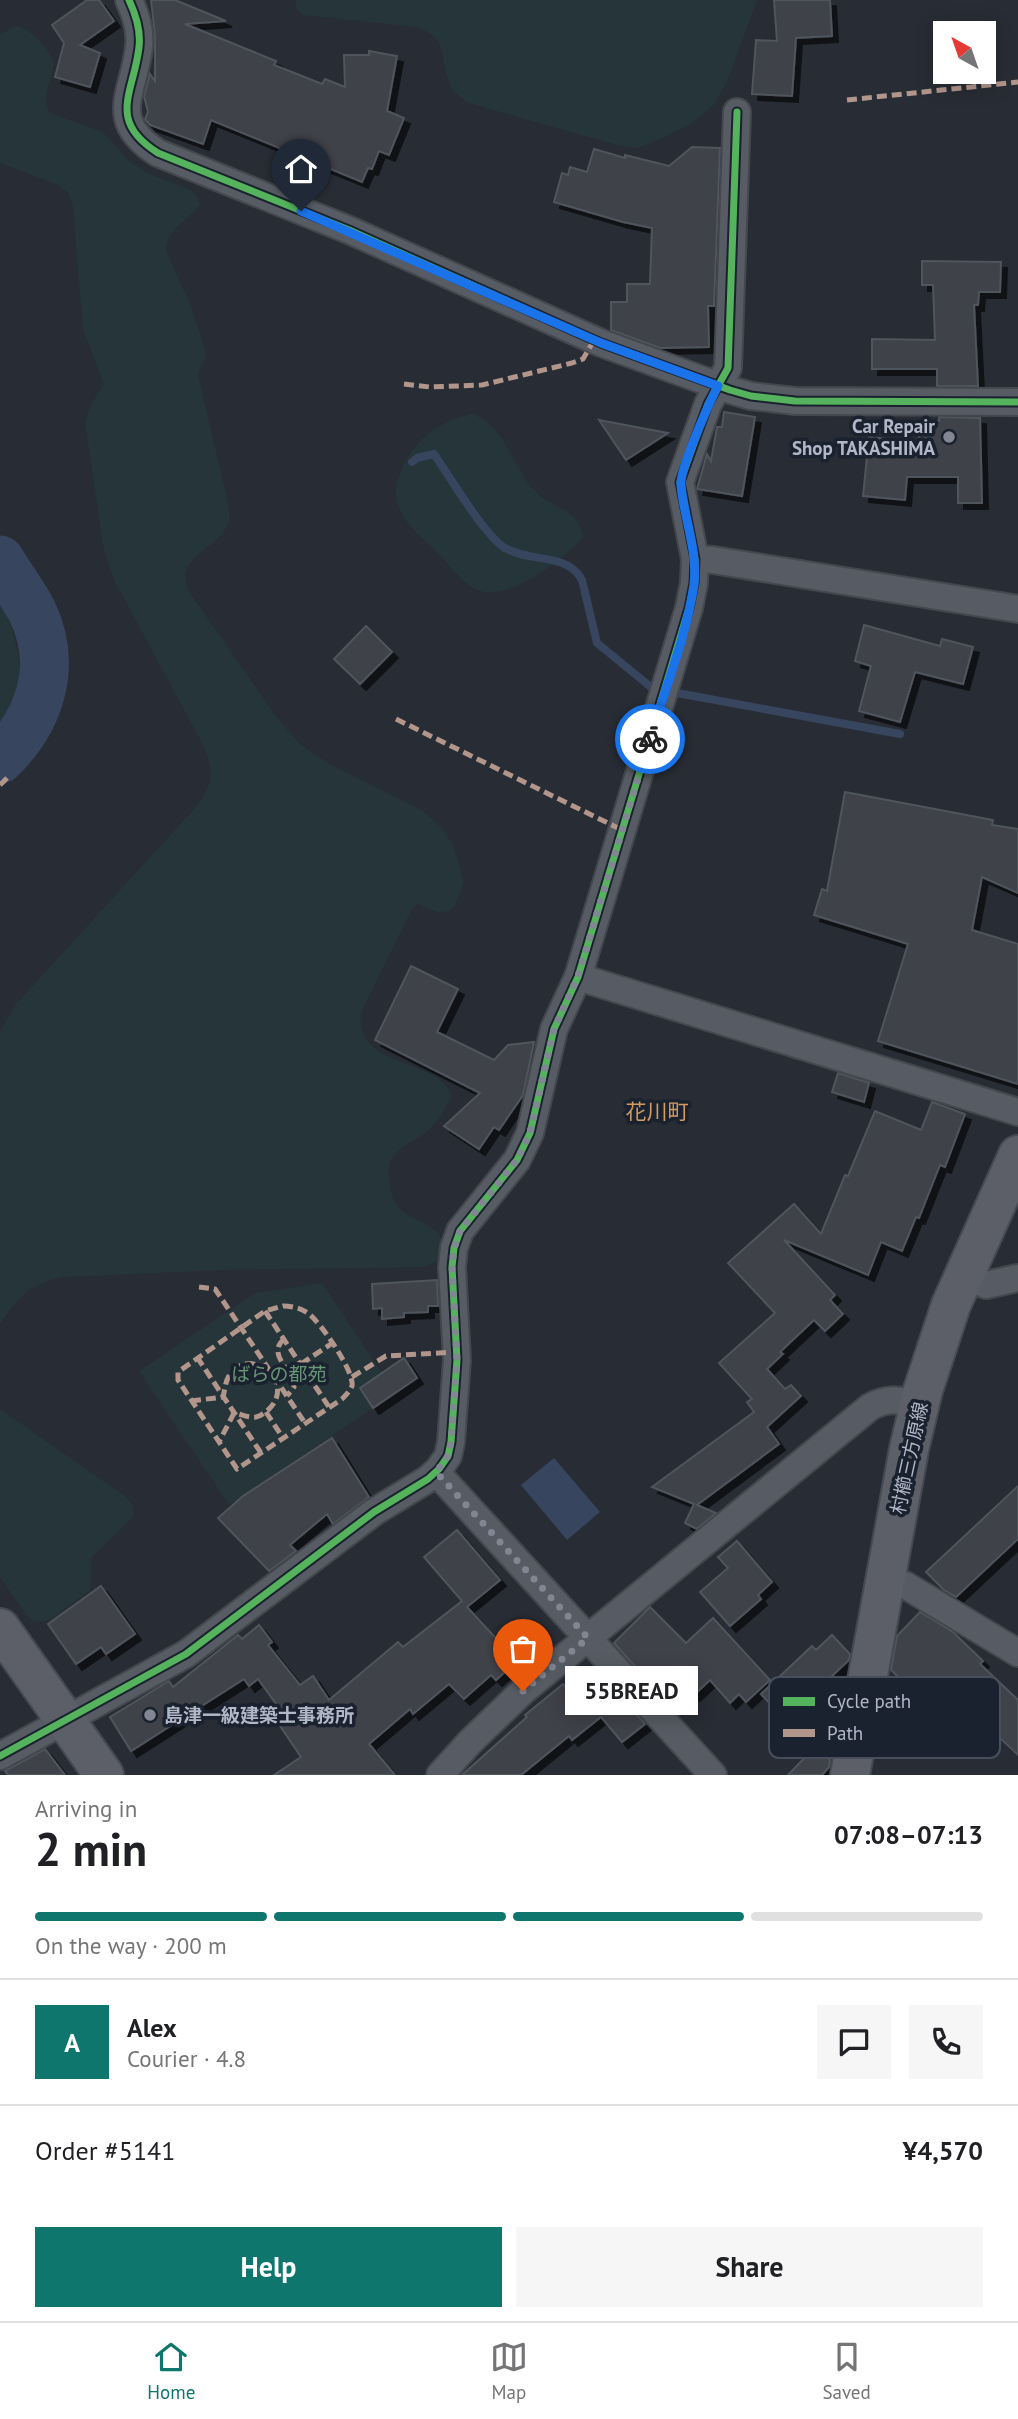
<!DOCTYPE html>
<meta charset="utf-8">
<style>
:root{--surface:#fff;--page:#f6f6f6;--text:#202124;--muted:#757577;--line:#e0e0e0;--accent:#0f766e}
body{margin:0;font-family:"PT Sans","Noto Sans JP",sans-serif;background:var(--page);color:var(--text);height:100vh;display:flex;flex-direction:column;font-size:26px;white-space:nowrap}
*{box-sizing:border-box;margin:0}
p{font-size:23px;color:var(--muted)}
.icon{flex:none;width:38px;height:38px;fill:none;stroke:currentColor;stroke-width:2;stroke-linecap:round;stroke-linejoin:round}
.map{position:relative;height:1775px;overflow:hidden}
.details{display:flex;flex-direction:column;background:var(--surface);flex:1}
.details>*{flex:none}
.needle{width:46px;rotate:320deg}
.tools{position:absolute;left:933px;top:21px;display:grid;gap:14px}
.tools a{display:grid;place-items:center;width:63px;height:63px;border-radius:0px;background:var(--surface);box-shadow:0 4px 18px #0003;font-size:35px}
.pin{position:absolute;display:grid;place-items:center;width:60px;height:60px;color:#fff;margin:-72px -30px;border-radius:50% 50% 50% 0;rotate:-45deg;box-shadow:0 0 7px #0007}
.pin .icon{rotate:45deg}
.courier{position:absolute;display:grid;place-items:center;width:70px;height:70px;margin:-35px;border:5px solid #1a73e8;border-radius:50%;background:#fff;color:#222;box-shadow:0 2px 9px #0007}
.bubble{position:absolute;height:49px;border-radius:0px;background:var(--surface);box-shadow:0 4px 18px #0003;font-size:23px;font-weight:800;line-height:49px;text-align:center}
.head em{font-style:normal;font-weight:800}
.head div{display:flex;flex-direction:column-reverse}
.head{display:flex;align-items:center;justify-content:space-between;height:119px;padding:0 35px}
h1{font-size:46px;font-weight:800;line-height:52px}
.bar{display:grid;grid-template-columns:repeat(4,1fr);gap:10px 7px;align-content:center;height:84px;padding:0 35px}
.bar i{height:9px;border-radius:5px;background:var(--line)}
.bar .on{background:var(--accent)}
.bar p{grid-column:span 4}
.line{display:flex;align-items:center;gap:18px;padding:0 35px;border-top:2px solid var(--line)}
.line div{flex:1}
.round{display:grid;place-items:center;flex:none;width:74px;height:74px;border-radius:0px;background:var(--page)}
.action{display:flex;gap:14px;margin-top:auto;padding:14px 35px}
.action a{flex:1;height:80px;border-radius:0px;background:var(--accent);color:#fff;font-size:28px;font-weight:800;line-height:80px;text-align:center}
.action a+a{background:var(--page);color:var(--text)}
.tabs{display:flex;justify-content:space-around;align-items:center;height:98px;border-top:2px solid var(--line);background:var(--surface);font-size:19px;color:var(--muted)}
.tabs a{display:grid;justify-items:center;gap:4px}
.tabs .on{color:var(--accent)}
.map>svg:first-child{display:block}
.green{fill:#25353a}
.water{fill:#37455f}
.lines{fill:none;stroke-linecap:round;stroke-linejoin:round}
.stream{stroke:#37455f;stroke-width:8}
.river{stroke:#37455f;stroke-width:49}
.building{fill:#3f424a;stroke:#50545c;stroke-width:2;filter:url(#shadow)}
.street-casing{stroke:#44474d;stroke-width:30}
.secondary-casing{stroke:#454951;stroke-width:42}
.street{stroke:#575b63;stroke-width:26}
.secondary{stroke:#5c5f68;stroke-width:38}
.quiet{stroke:#b2968c;stroke-width:5;stroke-dasharray:10 5;stroke-linecap:butt}
.cycleway-casing{stroke:#1b222f;stroke-width:11}
.cycleway{stroke:#56b35d;stroke-width:7}
.done{stroke:#818693;stroke-width:7;stroke-dasharray:0 12.6}
.route{stroke:#1a73e8;stroke-width:9}
.poi-dot{fill:#818693;stroke:#1b222f;stroke-width:2.5}
.labels{text-anchor:middle;stroke-width:7;stroke-linejoin:round;paint-order:stroke}
.poi-label{font-size:19px;font-weight:bold;fill:#b1b7c6;stroke:#1b222f;text-anchor:end}
.park-label{font-size:19px;fill:#689777;stroke:#1b222f}
.street-label{font-size:19px;fill:#b1b7c6;stroke:#1b222f}
.neighbourhood-label{font-size:21px;fill:#d19b61;stroke:#1b222f}
.key{fill:#1b222f;stroke:#484f5c;stroke-width:2}
.key-label{font-size:19px;fill:#b1b7c6}
</style>
<div class="map">
<svg width="1018" height="1775" viewBox="0 0 1018 1775">
<defs>
<filter id="shadow"><feDropShadow dx="6" dy="6" stdDeviation="0" flood-color="#0009"/></filter>
</defs>
<rect width="100%" height="100%" fill="#282c34"/>
<g class="green">
<path d="M295 0H757L727 82 713 106 692 123 658 140 638 148 617 145 468 103C460 97 452 92 449 82 439 56 449 38 416 27L303 15 297 10Z"/>
<path d="M15 26C32 28 46 47 54 62 53 79 40 97 50 113L103 132 128 160 147 173 191 190 197 196 200 204C190 220 166 229 166 250L192 309 206 353C207 362 198 366 198 375L229 507C229 512 230 519 228 524 218 550 174 556 188 590L277 718 302 746 331 765 423 811 440 826 453 845 464 882 455 905 450 911 436 912 418 904 412 909 361 1013C355 1070 438 1057 452 1095 446 1108 438 1122 427 1131 416 1141 395 1148 390 1162 387 1171 390 1186 392 1195 398 1227 459 1218 438 1261L424 1267 224 1270 64 1277C30 1283 19 1296 0 1324V1031L16 1004 195 808C213 783 215 774 203 745L114 580 104 551 85 423 90 406 104 384 83 330 73 207 69 194 58 185 0 163V35Z"/>
<path d="M472 414C504 424 512 465 533 489 551 509 580 509 583 537 566 559 512 597 484 592 466 588 452 569 440 555 425 540 402 523 397 502 394 491 397 480 401 471 412 440 441 420 472 414Z"/>
<path d="M0 595C16 637 34 683 0 723Z"/>
<polygon points="322,1283 395,1393 229,1505 139,1371 255,1293"/>
<polygon points="0,1409 126,1497 133,1506 133,1517 92,1557 90,1590 52,1618 43,1622 33,1621 26,1614 0,1578"/>
</g>
<polygon class="water" points="554,1458 600,1512 567,1540 521,1485"/>
<g class="lines">
<g class="stream">
<path d="M412 462 417 458 434 454C450 477 484 535 505 548 530 563 567 552 582 580L597 643 652 688"/>
<polyline points="677,693 900,734"/>
</g>
<path class="river" d="M0 560C10 577 23 594 32 611 58 665 41 719 0 759"/>
</g>
<g class="building">
<polygon points="87,0 99,0 114,21 80,45 100,53 90,87 55,77 64,43 52,25"/>
<polygon points="151,0 175,0 226,21 185,24 276,61 274,65 322,84 325,79 345,87 344,55 369,55 369,51 397,56 387,111 404,118 389,155 379,151 372,169 368,168 362,182 211,120 203,144 150,125 145,119 148,112 144,96 150,74 155,81 155,35"/>
<polygon points="774,0 830,0 832,36 796,38 792,96 752,94 756,40 777,41"/>
<polygon points="692,147 720,148 714,306 708,306 709,347 660,348 611,330 611,302 627,302 627,284 650,284 652,228 623,222 554,202 562,173 568,175 570,167 587,172 594,149 625,158 625,155 669,166"/>
<polygon points="922,261 1001,262 1000,292 979,292 978,305 974,305 978,386 937,386 937,369 872,369 872,339 935,340 933,285 922,285"/>
<polygon points="724,412 755,417 742,496 697,489 707,454 711,461 717,427 722,427"/>
<polygon points="939,417 980,418 982,503 958,503 958,477 907,477 905,500 863,496 869,437 919,442 919,421 939,421"/>
<polygon points="599,420 668,433 626,460"/>
<polygon points="864,625 940,646 942,639 973,647 963,684 915,672 900,722 859,711 871,666 855,661"/>
<polygon points="366,626 392,652 360,684 334,659"/>
<polygon points="845,792 993,820 992,825 1018,829 1018,893 982,877 972,930 1018,944 1018,1084 878,1041 908,944 814,915 822,889 827,891"/>
<polygon points="411,966 458,989 437,1032 494,1060 508,1045 534,1042 523,1095 499,1130 494,1127 479,1149 444,1126 480,1093 375,1040"/>
<polygon points="838,1073 869,1083 864,1102 832,1092"/>
<polygon points="932,1102 965,1114 945,1167 940,1165 919,1218 916,1217 902,1251 881,1242 868,1275 784,1240 835,1295 830,1300 843,1314 825,1331 814,1320 780,1352 783,1354 767,1369 785,1389 791,1385 801,1396 767,1427 779,1444 697,1505 716,1513 697,1529 685,1523 694,1504 652,1487 754,1412 747,1402 752,1399 719,1363 775,1313 728,1263 794,1204 821,1234 845,1175 848,1176 875,1111 921,1130"/>
<polygon points="437,1280 438,1306 428,1306 428,1312 404,1313 404,1317 382,1319 382,1308 373,1309 372,1284"/>
<polygon points="404,1358 417,1378 373,1408 360,1388"/>
<polygon points="332,1438 369,1497 333,1524 327,1514 290,1545 296,1551 269,1571 218,1518 243,1496"/>
<polygon points="1018,1486 1018,1539 956,1597 944,1590 926,1572"/>
<polygon points="457,1530 500,1580 467,1607 517,1661 496,1680 491,1675 464,1699 449,1684 413,1714 410,1709 369,1744 395,1775 274,1775 301,1757 276,1720 284,1715 258,1679 249,1686 244,1679 131,1751 110,1717 169,1681 173,1687 238,1635 242,1639 259,1625 272,1642 268,1645 300,1685 313,1676 329,1700 398,1642 403,1647 462,1601 424,1557"/>
<polygon points="737,1541 772,1582 758,1595 761,1599 730,1626 700,1592 728,1568 718,1557"/>
<polygon points="101,1586 135,1634 106,1654 101,1647 76,1664 48,1624"/>
<polygon points="650,1607 686,1643 713,1618 770,1680 746,1702 739,1694 730,1703 710,1680 694,1695 686,1686 668,1703 614,1643"/>
<polygon points="920,1612 953,1632 983,1661 980,1664 1018,1700 1018,1755 952,1693 923,1724 901,1703 913,1691 891,1670 897,1636"/>
<polygon points="832,1635 850,1654 849,1660 801,1705 811,1715 795,1730 761,1694 812,1646 816,1650"/>
<polygon points="599,1673 645,1724 622,1742 601,1717 572,1740 569,1736 521,1775 462,1775 527,1717 525,1715 563,1684 573,1695"/>
<polygon points="816,1746 830,1760 829,1767 822,1775 788,1775"/>
<polygon points="45,1749 65,1775 8,1775 5,1771"/>
</g>
<g class="lines">
<defs>
<g id="street">
<path d="M129 0C136 15 141 31 139 47 134 93 106 120 158 153L349 230 601 343 730 390 751 396 795 401 1018 402"/>
<polyline points="695,559 713,560 1018,609"/>
<polyline points="578,977 1018,1112"/>
<polyline points="964,1275 986,1285 1018,1278"/>
<polyline points="436,1472 713,1775"/>
<polyline points="885,1581 905,1585 1018,1653"/>
<polyline points="0,1756 186,1654 374,1512 428,1479 439,1469 448,1456 451,1442 457,1360 452,1267 454,1248 460,1231 517,1160 530,1133 554,1029 578,977 689,608 694,583 695,559 680,482 708,404 728,368 737,112"/>
<path d="M440 1775 470 1742 523 1691 870 1407C888 1397 900 1400 919 1404"/>
</g>
<g id="secondary">
<polyline points="0,1628 104,1775"/>
<polyline points="850,1775 909,1449 923,1390 951,1305 1018,1155"/>
</g>
</defs>
<use href="#street" class="street-casing"/>
<use href="#secondary" class="secondary-casing"/>
<use href="#street" class="street"/>
<use href="#secondary" class="secondary"/>
<g class="quiet">
<polyline points="847,100 1018,82"/>
<polyline points="404,384 430,387 482,385 572,363 583,359 594,340"/>
<polyline points="396,719 622,830"/>
<polyline points="0,785 8,777"/>
<polyline points="199,1287 215,1289 305,1423"/>
<path d="M283 1306C292 1306 301 1308 309 1314 320 1322 355 1372 352 1386 350 1391 346 1395 342 1399L237 1469 178 1380V1372L265 1311Z"/>
<polyline points="265,1311 329,1407"/>
<path d="M284 1339C266 1355 293 1369 294 1387L287 1396"/>
<polyline points="197,1357 261,1453"/>
<polyline points="301,1364 331,1344"/>
<polyline points="352,1377 386,1356 456,1352"/>
<path d="M191 1401 223 1397C225 1390 225 1382 229 1376 248 1344 296 1381 270 1408 266 1412 261 1416 256 1417 248 1418 241 1414 234 1413L219 1442"/>
<polyline points="266,1412 283,1438"/>
</g>
<defs>
<g id="cycleway">
<path d="M129 0C136 15 141 31 139 47 134 93 106 120 158 153L349 230 601 343 730 390 751 396 795 401 1018 402"/>
<polyline points="0,1756 186,1654 374,1512 428,1479 439,1469 448,1456 451,1442 457,1360 452,1267 454,1248 460,1231 517,1160 530,1133 554,1029 578,977 689,608 694,583 695,559 680,482 708,404 728,368 737,112"/>
</g>
</defs>
<use href="#cycleway" class="cycleway-casing"/>
<use href="#cycleway" class="cycleway"/>
</g>
<g class="lines">
<polyline class="done" points="523,1691 588,1638 436,1472 448,1456 451,1442 457,1360 452,1267 454,1248 460,1231 517,1160 530,1133 554,1029 578,976 650,739"/>
<path class="route" d="M301 211 601 343 718 386C710 401 679 471 681 485 684 519 698 550 694 585 686 637 665 689 650 739"/>
</g>
<g class="poi-dot">
<circle cx="949" cy="437" r="7"/>
<circle cx="150" cy="1715" r="7"/>
</g>
<g class="labels">
<g class="poi-label">
<text x="935" y="433">Car Repair<tspan x="935" dy="22">Shop TAKASHIMA</tspan></text>
<text x="164" y="1722" text-anchor="start">島津一級建築士事務所</text>
</g>
<g class="park-label">
<text x="279" y="1381">ばらの都苑</text>
</g>
<g class="street-label">
<text transform="translate(909 1458) rotate(-78)" y="7">村櫛三方原線</text>
</g>
<g class="neighbourhood-label">
<text x="657" y="1119">花川町</text>
</g>
</g>
<rect x="769" y="1677" width="231" height="81" rx="10" class="key"/>
<rect x="783" y="1697" width="32" height="9" fill="#56b35d"/>
<rect x="783" y="1729" width="32" height="8" fill="#b2968c"/>
<g class="key-label">
<text x="827" y="1708">Cycle path</text>
<text x="827" y="1740">Path</text>
</g>
</svg>
<div class="tools">
<a><svg class="needle" viewBox="-14 -14 28 28"><path d="M0-13l5 13h-10z" fill="#e53935"/><path d="M0 13l5-13h-10z" fill="#757577"/></svg></a>
</div>
<div class="pin" style="left:523px;top:1691px;background:#ea580c"><svg class="icon" aria-label="bag" viewBox="0 0 24 24"><path d="M5 8h14l-1 12H6zM9 8a3 3 0 0 1 6 0"/></svg></div>
<div class="pin" style="left:301px;top:211px;background:#1f2937"><svg class="icon" aria-label="home" viewBox="0 0 24 24"><path d="M3 11l9-7 9 7M6 9v11h12V9"/></svg></div>
<div class="courier" style="left:650px;top:739px"><svg class="icon" aria-label="bike" viewBox="0 0 24 24"><circle cx="6" cy="16" r="4"/><circle cx="18" cy="16" r="4"/><path d="M6 16l4-8h5l3 8M10 8l3 8H6M13 5h3"/></svg></div>
<div class="bubble" style="left:565px;top:1666px;width:133px">55BREAD</div>
</div>
<section class="details">
<div class="head"><div><h1>2 min</h1><p>Arriving in</p></div><em>07:08–07:13</em></div>
<div class="bar"><i class="on"></i><i class="on"></i><i class="on"></i><i></i><p>On the way · 200 m</p></div>
<div class="line" style="height:126px"><b class="round" style="background:var(--accent);color:#fff">A</b><div><b>Alex</b><p>Courier · 4.8</p></div><a class="round"><svg class="icon" aria-label="chat" viewBox="0 0 24 24"><path d="M4 5h16v11H9l-5 4z"/></svg></a><a class="round"><svg class="icon" aria-label="phone" viewBox="0 0 24 24"><path d="M5 4h4l2 5-3 2q2 4 5 5l2-3 5 2v4C11 20 4 13 5 4z"/></svg></a></div>
<div class="line" style="height:91px"><div>Order #5141</div><b>¥4,570</b></div>
<div class="action"><a>Help</a><a>Share</a></div>
</section>
<nav class="tabs">
<a class="on"><svg class="icon" aria-label="home" viewBox="0 0 24 24"><path d="M3 11l9-7 9 7M6 9v11h12V9"/></svg>Home</a>
<a><svg class="icon" aria-label="map" viewBox="0 0 24 24"><path d="M3 6l6-2 6 2 6-2v14l-6 2-6-2-6 2zM9 4v14M15 6v14"/></svg>Map</a>
<a><svg class="icon" aria-label="saved" viewBox="0 0 24 24"><path d="M7 4h10v16l-5-4-5 4z"/></svg>Saved</a>
</nav>
